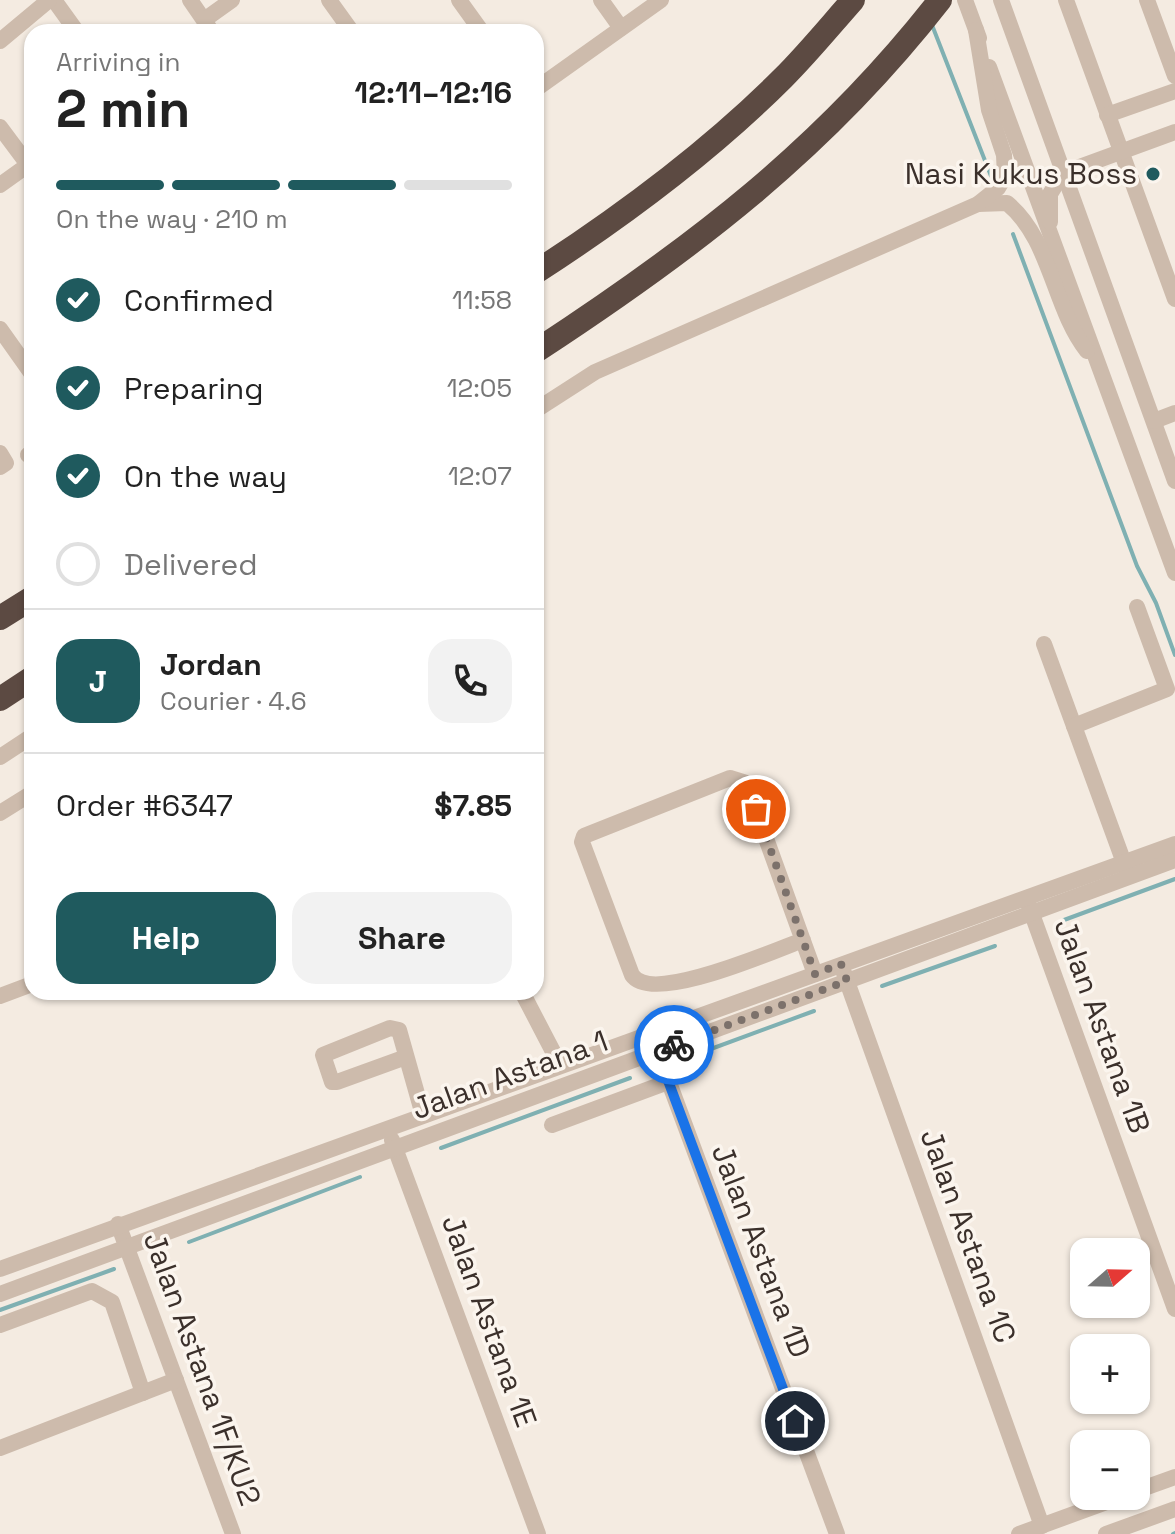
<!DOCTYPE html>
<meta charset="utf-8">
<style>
:root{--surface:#fff;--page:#f2f2f2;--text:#222;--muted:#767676;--line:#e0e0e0;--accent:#1f5a5e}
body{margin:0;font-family:"Space Grotesk",sans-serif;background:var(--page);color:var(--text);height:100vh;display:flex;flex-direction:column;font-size:30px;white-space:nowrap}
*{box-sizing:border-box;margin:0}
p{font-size:26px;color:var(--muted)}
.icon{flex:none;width:44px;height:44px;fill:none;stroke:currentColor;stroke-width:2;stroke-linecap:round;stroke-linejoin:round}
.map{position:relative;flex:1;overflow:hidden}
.side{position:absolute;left:24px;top:24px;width:520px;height:976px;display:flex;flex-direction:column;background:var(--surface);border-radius:24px;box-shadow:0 2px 6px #0004}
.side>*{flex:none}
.needle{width:52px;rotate:70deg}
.controls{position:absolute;left:1070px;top:1238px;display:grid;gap:16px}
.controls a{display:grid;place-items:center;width:80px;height:80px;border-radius:16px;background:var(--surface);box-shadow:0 2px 6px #0004;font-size:40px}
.pin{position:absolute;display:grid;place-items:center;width:68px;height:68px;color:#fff;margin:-34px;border:4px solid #fff;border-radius:50%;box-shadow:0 2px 8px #0007}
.courier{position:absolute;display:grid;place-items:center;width:80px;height:80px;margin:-40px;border:6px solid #1a73e8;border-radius:50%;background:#fff;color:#222;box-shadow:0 2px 10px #0007}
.headline em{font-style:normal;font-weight:800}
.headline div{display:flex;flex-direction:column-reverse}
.headline{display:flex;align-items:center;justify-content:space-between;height:136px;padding:0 32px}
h1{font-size:52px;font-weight:800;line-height:60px}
.bar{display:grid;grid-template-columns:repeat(4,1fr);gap:12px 8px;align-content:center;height:96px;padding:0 32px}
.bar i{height:10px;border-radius:6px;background:var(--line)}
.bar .active{background:var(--accent)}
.bar p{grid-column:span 4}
.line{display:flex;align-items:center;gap:20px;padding:0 32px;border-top:2px solid var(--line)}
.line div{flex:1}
.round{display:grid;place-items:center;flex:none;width:84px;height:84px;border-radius:24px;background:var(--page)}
ol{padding:0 32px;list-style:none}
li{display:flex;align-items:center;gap:24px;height:88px}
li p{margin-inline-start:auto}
li .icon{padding:8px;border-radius:50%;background:var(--accent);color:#fff;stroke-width:4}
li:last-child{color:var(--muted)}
li i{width:44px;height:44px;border:4px solid var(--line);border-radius:50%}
.action{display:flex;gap:16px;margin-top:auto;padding:16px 32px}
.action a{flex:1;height:92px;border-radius:24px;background:var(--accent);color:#fff;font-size:32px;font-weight:800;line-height:92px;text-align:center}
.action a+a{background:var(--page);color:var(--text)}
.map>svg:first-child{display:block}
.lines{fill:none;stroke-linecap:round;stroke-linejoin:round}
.stream{stroke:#7fb0b2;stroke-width:4}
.minor{stroke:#cdbbac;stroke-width:16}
.highway{stroke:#5c4a42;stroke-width:24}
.done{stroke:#7c716b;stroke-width:8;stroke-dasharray:0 14.4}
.route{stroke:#1a73e8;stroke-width:10}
.poi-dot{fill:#1f5a5e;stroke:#fbf5ee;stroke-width:3}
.labels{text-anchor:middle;stroke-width:7;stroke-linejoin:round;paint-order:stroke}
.poi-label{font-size:30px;fill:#3b302b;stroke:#fbf5ee;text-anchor:end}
.street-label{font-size:30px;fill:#3b302b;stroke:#fbf5ee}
</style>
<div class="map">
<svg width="1175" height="1534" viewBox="0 0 1175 1534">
<rect width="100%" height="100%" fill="#f4ebe1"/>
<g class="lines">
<g class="stream">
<polyline points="932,25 991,176"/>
<polyline points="1013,234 1137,566 1156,603 1175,655"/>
<polyline points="1064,920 1175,879"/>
<polyline points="882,986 995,946"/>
<polyline points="700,1053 814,1011"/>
<polyline points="441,1148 630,1078"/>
<polyline points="189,1242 360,1177"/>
<polyline points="0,1310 114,1269"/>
<polyline points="1173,1534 1175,1533"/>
</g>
<g class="minor">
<polyline points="54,0 77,32"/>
<polyline points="190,0 212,32"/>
<polyline points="329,0 352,32"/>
<polyline points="459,0 482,32"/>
<polyline points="601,0 621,28"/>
<polyline points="965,0 979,38"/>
<polyline points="1001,0 1175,481"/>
<polyline points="1066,0 1175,299"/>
<polyline points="1147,0 1175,76"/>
<polyline points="204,20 232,0"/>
<polyline points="0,41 49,0"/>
<polyline points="989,67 1175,573"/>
<polyline points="536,89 661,0"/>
<polyline points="1107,115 1175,91"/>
<polyline points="0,127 32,170"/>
<polyline points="0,185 28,165"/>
<path d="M978 204 1007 203C1051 239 1053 308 1087 351"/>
<polyline points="1050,222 1050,194 1063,173 1175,132"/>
<polyline points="0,329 32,374"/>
<polyline points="536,410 595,372 978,204 998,188 1005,176 1004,155 989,110 976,30"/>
<polyline points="1154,421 1175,413"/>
<polyline points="0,453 6,463 0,467"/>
<polyline points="28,455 32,452"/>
<polyline points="1044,644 1127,871"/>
<polyline points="1074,726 1167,689 1137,607"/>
<polyline points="0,757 32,736"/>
<polyline points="0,813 32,793"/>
<polyline points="1028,903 1175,1309"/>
<path d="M803 940C773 951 652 1005 632 975L582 842 584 836 730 778 746 783 815 974"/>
<polyline points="844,973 1042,1526"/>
<polyline points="522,992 560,1065"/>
<polyline points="0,996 32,984"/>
<polyline points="654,1042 837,1534"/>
<polyline points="406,1057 337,1082 332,1082 323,1055 390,1028 399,1030 423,1115"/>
<polyline points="552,1125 668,1082"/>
<polyline points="392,1140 538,1534"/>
<polyline points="118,1224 233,1534"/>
<polyline points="0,1269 1175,844"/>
<polyline points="0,1294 1175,860"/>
<polyline points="0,1325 92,1291 112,1302 143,1393"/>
<polyline points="0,1448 176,1380"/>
<polyline points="1136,1491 1175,1477"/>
<polyline points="1019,1534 1123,1496"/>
<polyline points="1106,1534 1175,1509"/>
</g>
<g class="highway">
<path d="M536 272C624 215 709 152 783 78 808 53 830 26 853 0"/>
<path d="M536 351C692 249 824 149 940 0"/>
<polyline points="0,618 32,598"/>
<polyline points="0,699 32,678"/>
</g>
</g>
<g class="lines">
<polyline class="done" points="674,1045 847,981 841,964 815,974 756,809"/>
<polyline class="route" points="674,1045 657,1051 795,1421"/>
</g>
<circle class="poi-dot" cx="1153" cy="174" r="8"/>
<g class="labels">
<g class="poi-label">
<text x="1137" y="184">Nasi Kukus Boss</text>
</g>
<g class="street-label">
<text transform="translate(1102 1026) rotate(70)" y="10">Jalan Astana 1B</text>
<text transform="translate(510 1075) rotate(-20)" y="10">Jalan Astana 1</text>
<text transform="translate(968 1236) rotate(70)" y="10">Jalan Astana 1C</text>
<text transform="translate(761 1251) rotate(69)" y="10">Jalan Astana 1D</text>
<text transform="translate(489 1321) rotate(70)" y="10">Jalan Astana 1E</text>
<text transform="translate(202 1369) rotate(70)" y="10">Jalan Astana 1F/KU2</text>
</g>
</g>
</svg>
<div class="controls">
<a><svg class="needle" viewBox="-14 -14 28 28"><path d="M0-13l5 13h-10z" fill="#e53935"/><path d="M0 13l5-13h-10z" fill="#767676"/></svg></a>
<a>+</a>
<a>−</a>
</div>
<div class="pin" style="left:756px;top:809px;background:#ea580c"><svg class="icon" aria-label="bag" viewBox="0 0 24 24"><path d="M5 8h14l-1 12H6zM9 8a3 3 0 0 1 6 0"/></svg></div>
<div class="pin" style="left:795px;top:1421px;background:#1f2937"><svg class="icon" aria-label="home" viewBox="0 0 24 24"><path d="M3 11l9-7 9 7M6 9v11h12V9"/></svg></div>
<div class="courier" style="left:674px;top:1045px"><svg class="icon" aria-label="bike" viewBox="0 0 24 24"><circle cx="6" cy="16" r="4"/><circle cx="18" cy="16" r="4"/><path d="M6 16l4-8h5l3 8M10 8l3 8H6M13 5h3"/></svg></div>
<section class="side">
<div class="headline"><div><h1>2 min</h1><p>Arriving in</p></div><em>12:11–12:16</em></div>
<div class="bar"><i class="active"></i><i class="active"></i><i class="active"></i><i></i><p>On the way · 210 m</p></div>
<ol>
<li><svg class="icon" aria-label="check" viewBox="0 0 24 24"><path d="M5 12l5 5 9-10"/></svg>Confirmed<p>11:58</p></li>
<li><svg class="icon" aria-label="check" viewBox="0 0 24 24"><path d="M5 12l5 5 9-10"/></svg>Preparing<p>12:05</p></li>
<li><svg class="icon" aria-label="check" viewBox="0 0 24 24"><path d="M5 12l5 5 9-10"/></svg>On the way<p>12:07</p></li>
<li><i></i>Delivered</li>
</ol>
<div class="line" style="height:144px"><b class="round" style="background:var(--accent);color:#fff">J</b><div><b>Jordan</b><p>Courier · 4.6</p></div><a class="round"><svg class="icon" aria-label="phone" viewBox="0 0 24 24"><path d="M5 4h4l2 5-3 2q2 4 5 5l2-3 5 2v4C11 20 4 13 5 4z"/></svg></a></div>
<div class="line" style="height:104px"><div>Order #6347</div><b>$7.85</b></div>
<div class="action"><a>Help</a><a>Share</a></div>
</section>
</div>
